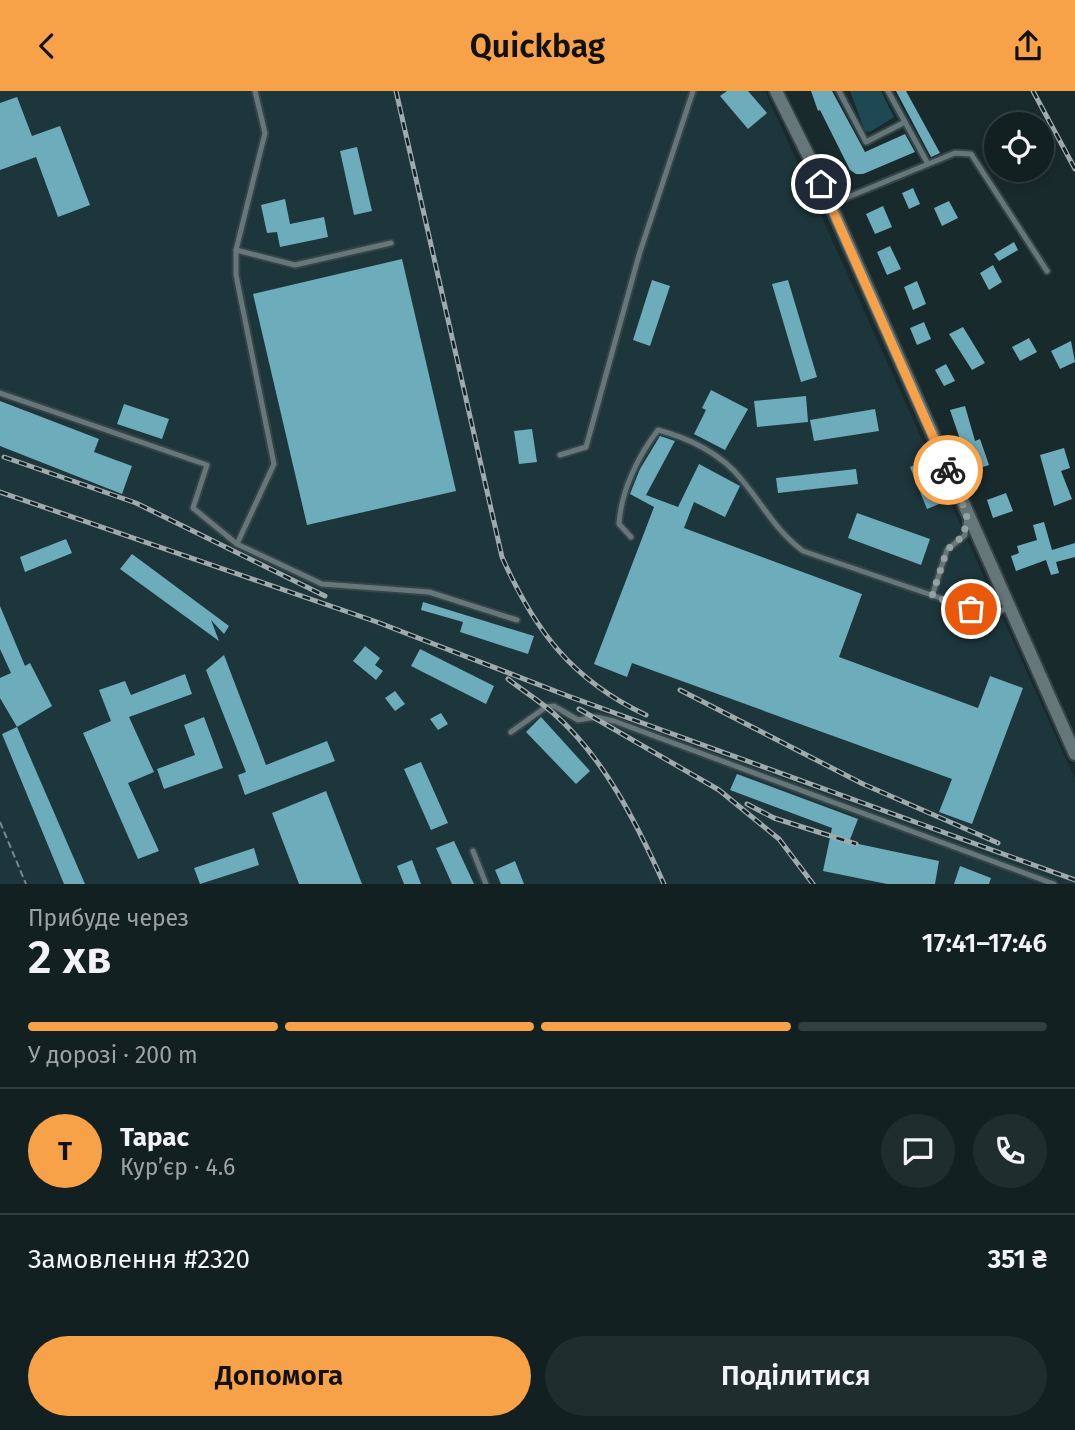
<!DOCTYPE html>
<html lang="uk">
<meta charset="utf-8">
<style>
:root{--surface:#132022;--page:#202d2f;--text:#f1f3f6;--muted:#9da3a5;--line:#323e40;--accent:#f7a149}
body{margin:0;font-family:"Fira Sans",sans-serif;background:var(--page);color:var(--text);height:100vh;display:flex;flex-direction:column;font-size:26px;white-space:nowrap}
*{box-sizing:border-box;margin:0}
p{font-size:23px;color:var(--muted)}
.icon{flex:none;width:38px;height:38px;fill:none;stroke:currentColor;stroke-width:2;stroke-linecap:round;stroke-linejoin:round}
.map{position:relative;height:793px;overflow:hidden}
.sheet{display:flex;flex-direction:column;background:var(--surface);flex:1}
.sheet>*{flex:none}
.buttons{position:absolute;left:984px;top:21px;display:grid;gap:14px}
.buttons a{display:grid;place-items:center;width:70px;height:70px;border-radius:50%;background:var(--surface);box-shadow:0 4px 10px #0003,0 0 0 2px var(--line);font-size:35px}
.pin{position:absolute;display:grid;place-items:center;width:60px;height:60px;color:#fff;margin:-30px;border:4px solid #fff;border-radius:50%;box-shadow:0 2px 7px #0007}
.courier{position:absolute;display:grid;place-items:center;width:70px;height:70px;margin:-35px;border:5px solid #f7a149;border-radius:50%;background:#fff;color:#222;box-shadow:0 2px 9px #0007}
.head em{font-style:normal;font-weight:600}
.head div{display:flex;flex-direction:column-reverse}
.head{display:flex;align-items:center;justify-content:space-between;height:119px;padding:0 28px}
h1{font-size:46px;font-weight:600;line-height:52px}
.bar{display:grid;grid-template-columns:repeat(4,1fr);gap:10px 7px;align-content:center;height:84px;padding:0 28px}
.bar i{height:9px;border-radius:5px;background:var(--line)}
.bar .on{background:var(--accent)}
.bar p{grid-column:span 4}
.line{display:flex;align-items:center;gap:18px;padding:0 28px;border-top:2px solid var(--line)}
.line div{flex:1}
.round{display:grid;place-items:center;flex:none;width:74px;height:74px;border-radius:37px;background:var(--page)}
.button{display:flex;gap:14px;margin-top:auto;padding:14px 28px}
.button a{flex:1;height:80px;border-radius:42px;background:var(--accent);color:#111;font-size:28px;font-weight:600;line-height:80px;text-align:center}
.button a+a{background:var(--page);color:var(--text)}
header{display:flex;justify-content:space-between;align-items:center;height:91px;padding:0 28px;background:var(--accent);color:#111;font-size:32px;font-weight:600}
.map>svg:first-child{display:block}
.built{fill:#1d363b}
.green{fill:#1f4952}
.building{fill:#6dacbb}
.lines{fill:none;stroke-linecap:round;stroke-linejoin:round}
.service-casing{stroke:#374447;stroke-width:9}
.tertiary-casing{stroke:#374447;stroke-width:16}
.path{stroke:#798789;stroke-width:2;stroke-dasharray:7 3.5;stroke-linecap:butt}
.service{stroke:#65777b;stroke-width:5}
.tertiary{stroke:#65777b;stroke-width:12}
.rail-casing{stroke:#9eaaac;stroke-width:5}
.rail{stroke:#102024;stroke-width:2.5;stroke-dasharray:8;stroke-linecap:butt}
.done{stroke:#95a2a4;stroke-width:7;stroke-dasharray:0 12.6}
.route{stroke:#f7a149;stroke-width:9}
</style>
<header><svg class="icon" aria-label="back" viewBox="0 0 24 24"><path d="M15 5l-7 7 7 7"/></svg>Quickbag<svg class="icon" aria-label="share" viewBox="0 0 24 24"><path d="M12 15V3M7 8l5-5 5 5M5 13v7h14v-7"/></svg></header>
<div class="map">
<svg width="1075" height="793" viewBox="0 0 1075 793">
<rect width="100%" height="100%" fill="#192a2d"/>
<polygon class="built" points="0,0 765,0 1075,688 1075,793 0,793"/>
<polygon class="green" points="850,0 881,0 894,26 870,41 865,40"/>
<g class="building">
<polygon points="727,0 748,0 767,22 748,38 720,5"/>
<polygon points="811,0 832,0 865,61 905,43 915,61 863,83 856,83 850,79 820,19 818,20"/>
<polygon points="896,0 906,0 940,62 931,66"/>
<polygon points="17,6 32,45 60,35 90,114 58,126 36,66 0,79 0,12"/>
<polygon points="357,56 372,120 354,124 340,60"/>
<polygon points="913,97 920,113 909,118 902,102"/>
<polygon points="285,108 290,133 324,126 328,146 280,156 277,141 267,142 261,114"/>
<polygon points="949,110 958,127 942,135 934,117"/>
<polygon points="883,115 892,136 875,143 866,123"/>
<polygon points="1014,151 1018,159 999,170 994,163"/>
<polygon points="890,155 901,178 887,184 877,161"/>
<polygon points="402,168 456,400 307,434 253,203"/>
<polygon points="993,174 1002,191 989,199 980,182"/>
<polygon points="652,189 670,195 650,255 633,249"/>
<polygon points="788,189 817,286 801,291 772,193"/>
<polygon points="917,190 926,213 913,219 904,196"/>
<polygon points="924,231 931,248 917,254 910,237"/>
<polygon points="963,236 985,272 972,279 949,243"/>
<polygon points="1029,247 1037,261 1020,270 1012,256"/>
<polygon points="1071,250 1075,271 1060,278 1051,260"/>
<polygon points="946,273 955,290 944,295 935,279"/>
<polygon points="711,299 748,318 725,359 694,343 706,319 702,317"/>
<polygon points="806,305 808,331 757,336 754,310"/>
<polygon points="0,310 99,348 94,361 132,375 122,403 0,355"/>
<polygon points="124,313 169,328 162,348 117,333"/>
<polygon points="965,315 975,350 980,348 989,374 971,380 950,319"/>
<polygon points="875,318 879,340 814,350 810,329"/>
<polygon points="532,338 537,371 519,373 514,340"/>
<polygon points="660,345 675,350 646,404 678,416 699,373 740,395 725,426 694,411 684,437 862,503 839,566 978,617 990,585 1023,597 972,733 939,721 952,688 632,572 627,586 594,573 654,416 630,403 640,378"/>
<polygon points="1064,357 1070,377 1061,380 1072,408 1054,415 1040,364"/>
<polygon points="926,369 944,411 927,418 910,376"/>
<polygon points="856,378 858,393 778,402 776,387"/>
<polygon points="1006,402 1013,420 993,427 987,409"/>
<polygon points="857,422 930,448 921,474 848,447"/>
<polygon points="1044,431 1052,459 1075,452 1075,466 1056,471 1059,482 1051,484 1046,469 1016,480 1011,465 1019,462 1017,455 1037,449 1033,434"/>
<polygon points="66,448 72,462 25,481 20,466"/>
<polygon points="132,463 229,535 224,543 211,529 219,550 120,478"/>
<polygon points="423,511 534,545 528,563 460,541 463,531 421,519"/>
<polygon points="0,515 25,575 30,572 52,615 17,636 0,607 0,587 11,582 0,558"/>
<polygon points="365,555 380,567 375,574 383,580 376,589 353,570"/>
<polygon points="420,558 494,595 486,613 411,575"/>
<polygon points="224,564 266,674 327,650 335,670 245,704 238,684 246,681 206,579"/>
<polygon points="185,583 192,603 129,626 154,681 128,692 159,760 138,768 83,642 111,630 99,599 125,590 131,604"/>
<polygon points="395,600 405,613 395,620 385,607"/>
<polygon points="441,622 448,633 438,639 430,628"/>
<polygon points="204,626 223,677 164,698 157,678 195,664 184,634"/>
<polygon points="541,626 590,680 576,693 526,641"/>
<polygon points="17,636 85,793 64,793 2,643"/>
<polygon points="421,671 448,732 431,739 404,678"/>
<polygon points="737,683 858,728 849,751 939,770 935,793 887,793 823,780 832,737 730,699"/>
<polygon points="326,700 362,793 299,793 272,722"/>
<polygon points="454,750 474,793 452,793 436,757"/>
<polygon points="254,757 259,774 200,793 194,777"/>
<polygon points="412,769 421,793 404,793 397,775"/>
<polygon points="515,770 524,793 501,793 495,779"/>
<polygon points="960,775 991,787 989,793 954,793"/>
</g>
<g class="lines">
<defs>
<g id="service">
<polyline points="839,0 866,51 905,31"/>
<polyline points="888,0 928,73"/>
<polyline points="831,113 955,62 971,63 1047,180"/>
<polyline points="236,159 295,174 391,152"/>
<polyline points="0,302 207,374 193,417 237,453 322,493 429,501 517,529"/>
<polyline points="560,364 586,356 639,164 693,0"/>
<path d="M631 446 619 433C621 400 638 365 658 339 689 347 722 363 742 389 763 414 776 440 803 460L990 524 1008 517"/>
<polyline points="237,453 274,373 236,184 236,159 265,42 255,0"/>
<polyline points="932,505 947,459 965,444 967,426"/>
<polyline points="511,641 546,616 554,615 578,629 596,626 614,630 1054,793"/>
<polyline points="473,760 486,793"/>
</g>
<polyline id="tertiary" points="776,0 812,72 1075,663"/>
</defs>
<use href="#service" class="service-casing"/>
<use href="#tertiary" class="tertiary-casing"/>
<polyline class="path" points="0,731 26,793"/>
<use href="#service" class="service"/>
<use href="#tertiary" class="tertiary"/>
<defs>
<g id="rail">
<path d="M396 0 502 466C535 540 572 589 646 624"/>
<polyline points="1033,0 1075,78"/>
<polyline points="4,366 136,412 325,505"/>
<polyline points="0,401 377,531 568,605 1075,789"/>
<path d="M508 588C522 599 538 609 552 621 604 666 636 731 664 793"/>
<polyline points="680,599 863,693 998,752"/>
<polyline points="579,618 719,699 779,748 813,793"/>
<polyline points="747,713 774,727 856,753"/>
</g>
</defs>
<use href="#rail" class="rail-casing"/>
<use href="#rail" class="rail"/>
</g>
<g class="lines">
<polyline class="done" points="948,379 967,423 964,444 947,459 932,505 971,518"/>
<polyline class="route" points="821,93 948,379"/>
</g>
</svg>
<div class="buttons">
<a><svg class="icon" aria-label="locate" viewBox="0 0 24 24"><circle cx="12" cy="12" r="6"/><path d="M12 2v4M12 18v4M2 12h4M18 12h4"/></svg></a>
</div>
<div class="pin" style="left:971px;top:518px;background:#ea580c"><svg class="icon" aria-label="bag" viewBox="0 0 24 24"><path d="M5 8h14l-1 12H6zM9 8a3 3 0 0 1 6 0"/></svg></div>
<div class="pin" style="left:821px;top:93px;background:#1f2937"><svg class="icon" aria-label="home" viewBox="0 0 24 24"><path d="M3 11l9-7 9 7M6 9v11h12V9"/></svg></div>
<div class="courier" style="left:948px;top:379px"><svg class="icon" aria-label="bike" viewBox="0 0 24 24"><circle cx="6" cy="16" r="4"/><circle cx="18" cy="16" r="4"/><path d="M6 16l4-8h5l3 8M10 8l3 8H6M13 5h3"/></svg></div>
</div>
<section class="sheet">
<div class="head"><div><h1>2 хв</h1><p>Прибуде через</p></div><em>17:41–17:46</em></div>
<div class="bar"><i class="on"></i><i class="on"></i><i class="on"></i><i></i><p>У дорозі · 200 m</p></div>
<div class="line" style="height:126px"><b class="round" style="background:var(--accent);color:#111">Т</b><div><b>Тарас</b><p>Кур’єр · 4.6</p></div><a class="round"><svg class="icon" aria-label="chat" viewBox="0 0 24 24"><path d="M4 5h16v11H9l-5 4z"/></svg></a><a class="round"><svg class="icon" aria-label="phone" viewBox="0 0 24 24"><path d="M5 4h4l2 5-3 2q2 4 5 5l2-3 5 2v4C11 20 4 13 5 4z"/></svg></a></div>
<div class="line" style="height:91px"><div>Замовлення #2320</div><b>351 ₴</b></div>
<div class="button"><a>Допомога</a><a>Поділитися</a></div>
</section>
